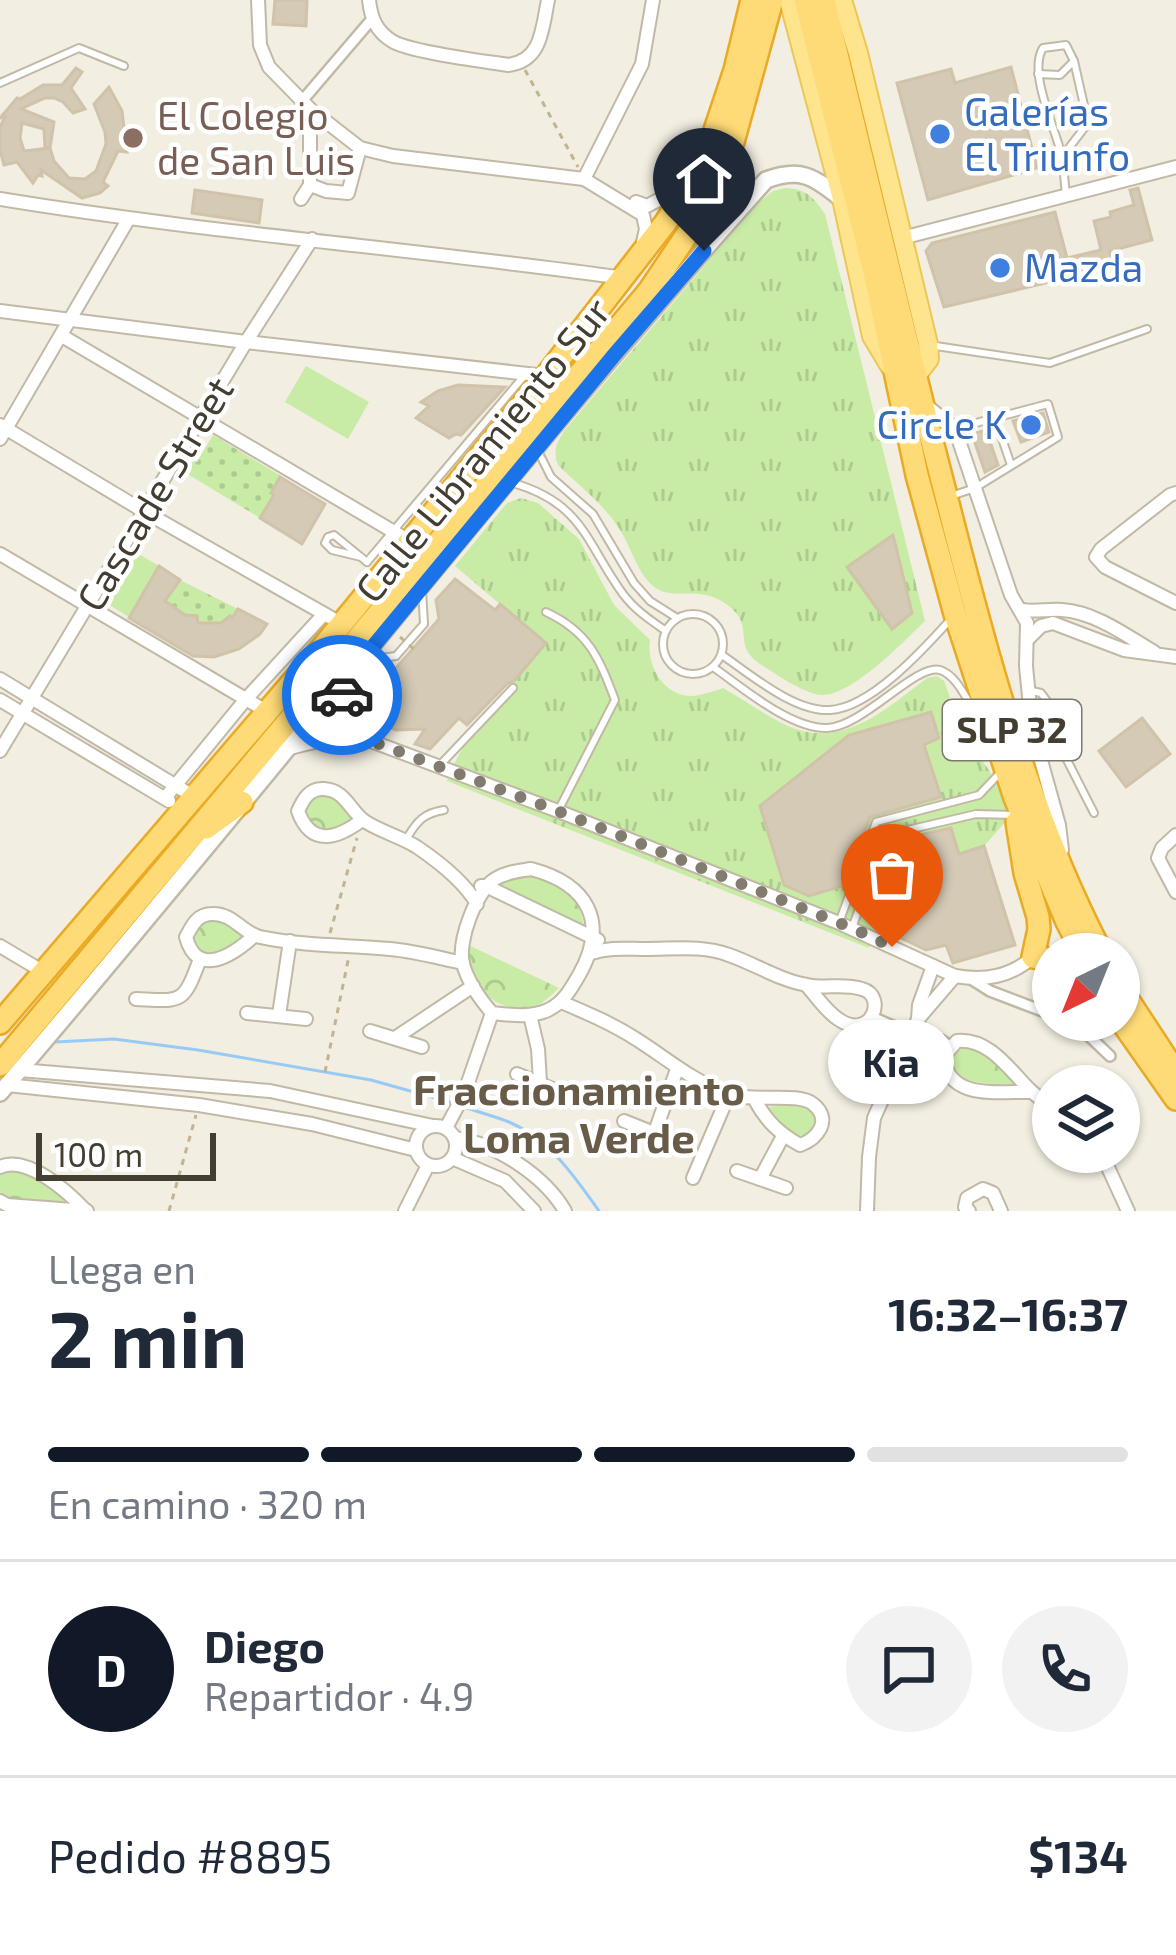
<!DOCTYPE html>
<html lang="es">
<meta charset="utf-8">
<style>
:root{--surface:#fff;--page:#f2f2f3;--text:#1f2937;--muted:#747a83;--line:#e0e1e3;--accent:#111827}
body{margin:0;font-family:"Exo 2",sans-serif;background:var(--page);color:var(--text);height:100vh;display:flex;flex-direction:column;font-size:45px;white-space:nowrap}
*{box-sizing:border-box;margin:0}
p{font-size:39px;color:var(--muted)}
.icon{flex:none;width:66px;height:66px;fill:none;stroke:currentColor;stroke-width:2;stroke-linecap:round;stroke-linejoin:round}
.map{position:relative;height:1211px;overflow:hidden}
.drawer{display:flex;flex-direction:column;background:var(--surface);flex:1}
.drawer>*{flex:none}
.needle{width:78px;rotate:223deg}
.fabs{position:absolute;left:1032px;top:933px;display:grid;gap:24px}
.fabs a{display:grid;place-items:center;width:108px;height:108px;border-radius:50%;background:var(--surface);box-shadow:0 3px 9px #0004;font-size:60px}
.scale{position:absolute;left:36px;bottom:30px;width:180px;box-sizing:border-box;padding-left:12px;border:6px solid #443e32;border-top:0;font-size:33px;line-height:42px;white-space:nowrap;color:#443e32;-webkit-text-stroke:9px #fff;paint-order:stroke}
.pin{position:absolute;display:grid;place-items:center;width:102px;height:102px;color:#fff;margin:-123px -51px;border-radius:50% 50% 50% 0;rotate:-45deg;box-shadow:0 0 12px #0007}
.pin .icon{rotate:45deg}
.courier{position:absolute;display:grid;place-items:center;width:120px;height:120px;margin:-60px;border:9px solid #1a73e8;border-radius:50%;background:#fff;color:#222;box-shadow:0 3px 15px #0007}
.bubble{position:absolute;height:84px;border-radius:42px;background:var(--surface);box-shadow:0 3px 9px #0004;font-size:39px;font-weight:700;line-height:84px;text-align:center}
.summary em{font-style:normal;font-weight:700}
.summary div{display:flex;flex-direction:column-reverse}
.summary{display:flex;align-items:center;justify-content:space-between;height:204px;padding:0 48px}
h1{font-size:78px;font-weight:700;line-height:90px}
.bar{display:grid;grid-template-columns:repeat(4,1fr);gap:18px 12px;align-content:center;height:144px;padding:0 48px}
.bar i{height:15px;border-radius:9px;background:var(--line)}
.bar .current{background:var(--accent)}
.bar p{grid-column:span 4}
.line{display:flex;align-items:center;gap:30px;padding:0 48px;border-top:3px solid var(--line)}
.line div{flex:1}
.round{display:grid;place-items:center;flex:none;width:126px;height:126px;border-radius:63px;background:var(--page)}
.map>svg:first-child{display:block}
.grass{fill:url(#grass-tufts)}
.park{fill:url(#park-crowns)}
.garden{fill:url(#garden-dots)}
.pitch{fill:#c8eba6}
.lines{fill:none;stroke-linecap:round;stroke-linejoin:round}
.stream{stroke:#97cbf6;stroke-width:3}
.building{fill:#d4cab6;stroke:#d0c3a9;stroke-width:3;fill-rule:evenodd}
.service-casing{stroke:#c1b9a6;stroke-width:10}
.pedestrian-casing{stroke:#c1b9a6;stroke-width:14}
.minor-casing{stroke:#c1b9a6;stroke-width:16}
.tertiary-casing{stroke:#c1b9a6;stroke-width:20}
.primary-casing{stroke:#edc755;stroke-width:22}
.trunk-casing{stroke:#eaaa24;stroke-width:26}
.path{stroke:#c1b393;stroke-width:3;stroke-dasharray:6 6;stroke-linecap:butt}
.service{stroke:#fff;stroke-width:6}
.pedestrian{stroke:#fff;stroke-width:9}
.minor{stroke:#fff;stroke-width:12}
.tertiary{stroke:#fff;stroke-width:15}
.primary{stroke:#ffe48e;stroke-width:18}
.trunk{stroke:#ffdb77;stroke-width:21}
.path-bridge{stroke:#c1b393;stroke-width:3;stroke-dasharray:6 6;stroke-linecap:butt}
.done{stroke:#817c6f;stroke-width:12;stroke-dasharray:0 21.6}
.route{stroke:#1a73e8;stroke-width:15}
.shop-dot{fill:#3f7fe0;stroke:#fff;stroke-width:4.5}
.education-dot{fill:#8d6e63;stroke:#fff;stroke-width:4.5}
.labels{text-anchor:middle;stroke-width:9;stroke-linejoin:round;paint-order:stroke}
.shield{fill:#fff;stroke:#7c7870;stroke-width:3}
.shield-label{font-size:36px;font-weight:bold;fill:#443e32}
.shop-label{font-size:39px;fill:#366cbe;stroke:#fff;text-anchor:start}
.education-label{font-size:39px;fill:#785e54;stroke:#fff;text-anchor:start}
.street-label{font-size:39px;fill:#443e32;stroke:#fff}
.neighbourhood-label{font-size:42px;font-weight:bold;fill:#685c48;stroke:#fff}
</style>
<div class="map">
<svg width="1176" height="1211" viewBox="0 0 1176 1211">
<defs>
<pattern id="grass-tufts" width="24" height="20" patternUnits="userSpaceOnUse" patternTransform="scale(3)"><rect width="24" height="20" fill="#c8eba6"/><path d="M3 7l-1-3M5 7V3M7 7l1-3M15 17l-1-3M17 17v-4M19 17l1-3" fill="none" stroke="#adcb8f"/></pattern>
<pattern id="park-crowns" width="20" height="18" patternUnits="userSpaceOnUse" patternTransform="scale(3)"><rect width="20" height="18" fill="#c8eba6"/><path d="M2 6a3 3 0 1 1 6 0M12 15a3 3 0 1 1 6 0" fill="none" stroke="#adcb8f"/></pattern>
<pattern id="garden-dots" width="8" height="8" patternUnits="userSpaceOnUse" patternTransform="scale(3)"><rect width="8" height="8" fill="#c8eba6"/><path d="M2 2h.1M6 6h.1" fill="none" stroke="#adcb8f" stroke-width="1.8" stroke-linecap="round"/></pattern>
</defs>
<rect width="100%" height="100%" fill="#f2eee1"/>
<g class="grass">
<path d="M785 188C807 189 813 197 825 214L925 621C903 642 853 695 822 695 809 694 790 683 780 677 771 670 757 664 750 655 738 640 751 624 730 607 700 582 673 603 653 586 636 572 630 542 616 524 601 502 577 484 558 465 553 451 556 444 564 431L758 203 773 191Z"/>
<path d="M521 498 538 503 579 539 614 605 650 640C646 666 664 697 693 696 703 695 714 691 723 688 746 701 774 722 799 730 849 745 891 705 927 678L937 676 944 681 964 736 989 770 999 788 1009 818 984 846 898 873 869 948 447 781C467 727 510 686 546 643L455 566 507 503Z"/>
</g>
<g class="park">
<polygon points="323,794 340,802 352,814 350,821 331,829 314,828 305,820 303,808 311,797"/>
<path d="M529 873C561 880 579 894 584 927L497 886 511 876Z"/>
<path d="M205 919 226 922 245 936C226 950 203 967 190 937Z"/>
<path d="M466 944 559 988C552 994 544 1003 536 1006 495 1019 466 980 466 944Z"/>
<path d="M965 1043 981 1050 1019 1080 1017 1085C999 1083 956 1086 949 1066 945 1054 956 1048 965 1043Z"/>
<path d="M794 1102 809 1107 815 1117 814 1128C792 1148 779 1125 764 1108Z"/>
<path d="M22 1168 67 1201C52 1201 5 1207 0 1191 0 1185 0 1177 0 1171Z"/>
</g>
<g class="garden">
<polygon points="213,435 281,476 271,493 274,495 260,518 186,473 193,461 197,462"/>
<polygon points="180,580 238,609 232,618 229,616 218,625 198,623 165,601"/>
</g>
<g class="pitch">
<polygon points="306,366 369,402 348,439 285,402"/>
<polygon points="132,550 159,566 129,617 103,601"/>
</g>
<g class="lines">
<g class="stream">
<polyline points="55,1042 114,1039 198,1050 371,1080 453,1103"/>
<path d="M462 1106C477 1112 494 1116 509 1122 549 1139 575 1177 599 1211"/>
</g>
</g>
<g class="building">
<polygon points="275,0 307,0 306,26 273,24"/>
<polygon points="1011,67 1037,168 928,200 897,83 951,69 955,83"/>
<path d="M76 68 82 72 71 88 85 109 73 113 63 102 54 98H45L21 109 54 122 50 148 54 161 69 178 85 179 96 171 106 144 105 132 94 104 109 87 122 111 127 152 118 151 103 182 108 186 100 193 82 198 41 170 42 176 38 175 33 183 17 162 4 165 0 150V127L5 117 0 118 17 98 20 99 43 85H62ZM22 123 44 129 45 148H50L24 151 20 138Z"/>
<polygon points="1138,188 1152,240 1110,251 1114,267 944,307 926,251 932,243 1055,212 1067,258 1101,250 1094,221 1111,217 1110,212 1134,205 1130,190"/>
<polygon points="195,190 262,200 259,223 192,213"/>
<polygon points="458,385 505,387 461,435 456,434 449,438 416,418 429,406 421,402 438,391"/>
<polygon points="1043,413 1049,432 1021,442 1013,421"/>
<polygon points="986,430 998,465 985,472 972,434"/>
<polygon points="280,477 325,504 302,544 260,518 274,495 271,493"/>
<polygon points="893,535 912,613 892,629 847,567"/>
<polygon points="159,566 180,580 165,601 185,615 197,616 198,623 221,623 230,616 232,618 238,609 267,624 260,634 239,649 214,657 193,656 129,618"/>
<polygon points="455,579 495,610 500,604 546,643 514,681 508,683 467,725 459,718 430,749 415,744 425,729 396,730 388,727 376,715 373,705 386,703 375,692 439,619 436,600"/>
<polygon points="931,712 939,738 924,745 941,797 870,817 845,885 809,896 784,885 760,806 849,735"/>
<polygon points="1142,718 1170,754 1126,787 1099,751"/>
<polygon points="951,828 959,854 984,846 1015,945 953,963 946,945 926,950 878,927 899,868 880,874 892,841"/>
</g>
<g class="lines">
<defs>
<g id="service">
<polyline points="1038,74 1060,75 1074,61"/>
<polyline points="0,83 79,48 124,66"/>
<path d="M1062 157 1088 123 1074 61 1066 45 1043 48C1028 72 1054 125 1061 153 1064 166 1064 180 1066 193"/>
<polyline points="929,345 1050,363 1147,329"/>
<polyline points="995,418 1011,465"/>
<polyline points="934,434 1048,404 1058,437 975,488 951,496"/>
<polyline points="537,449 551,477 593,514 634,583 650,601 677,618"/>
<path d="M513 483C583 503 586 543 623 594 635 610 650 620 666 631"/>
<polyline points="361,557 332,550 325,543 328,537 334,535 367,562"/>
<polyline points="367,562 524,376"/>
<path d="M546 612C589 632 599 658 615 700L558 811"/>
<circle cx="693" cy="644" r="30"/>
<path d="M722 655C750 674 794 712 830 710 870 708 923 650 949 621"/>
<polyline points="366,660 396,656 424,624 422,590"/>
<path d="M713 667C742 687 790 729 827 728 863 727 916 663 940 670 959 676 968 705 981 720"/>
<polyline points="1032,691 1041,693 1050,705 1066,758 1094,813"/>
<polyline points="441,764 513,688"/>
<path d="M407 838C417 821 424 813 444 810"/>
<polyline points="840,920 876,822 979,795 998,775"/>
<polyline points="852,928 886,835 976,814 1015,815"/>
</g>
<g id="pedestrian">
<polyline points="302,101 372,19"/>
<polyline points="971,979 990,991 1053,1015"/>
<polyline points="872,1017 911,1034"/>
<polyline points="1062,1020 1087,1034 1110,1056"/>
<polyline points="916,1024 950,1046"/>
</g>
<g id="minor">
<polyline points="258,0 260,45 269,67 310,109 360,148 393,156 584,179 643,215 646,229 643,242"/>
<path d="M369 0C371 18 376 31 392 41 409 52 483 61 508 65 542 61 542 29 548 0"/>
<polyline points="584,179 642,64 653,0"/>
<polyline points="310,185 326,191 348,193 360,148"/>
<path d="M0 199C207 233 416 249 624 278"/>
<polyline points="301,199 310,185 310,109"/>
<polyline points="636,202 647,206 660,199 685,162 705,143"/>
<polyline points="902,238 1176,167"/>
<polyline points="0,311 246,342 546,376"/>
<polyline points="62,336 411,542"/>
<polyline points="926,405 955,429 1011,595 1027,623 1026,666 1032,728 1059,825 1062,850"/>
<polyline points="0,425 145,512 342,624"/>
<polyline points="0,439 128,220"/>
<polyline points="1176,493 1170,495 1101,549 1096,557 1105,567 1176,603"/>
<polyline points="0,554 266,711"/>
<path d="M1022 610C1035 612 1049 609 1062 610 1095 612 1127 636 1154 652"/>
<polyline points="1028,639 1041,626 1053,623 1124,650 1176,657"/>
<polyline points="0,679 196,798"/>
<polyline points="0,700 169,801"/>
<path d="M368 740 558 811 839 923 955 976C985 981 1010 977 1033 957"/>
<path d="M290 748C317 741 340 734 368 740L346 713 342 686"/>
<polyline points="0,751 246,342 312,239"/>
<polyline points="165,798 246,699 324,614"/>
<path d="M362 820C337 839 311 847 298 811 303 800 309 788 324 789 346 790 350 812 366 822 382 832 401 837 417 847 439 862 464 881 477 904"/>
<polyline points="1176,835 1162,848 1158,858 1176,892"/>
<path d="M531 869C588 884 609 922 579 975 571 989 563 1003 548 1010 531 1018 511 1015 492 1013 480 999 468 982 463 964 457 942 476 891 495 879 506 872 519 871 531 869Z"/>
<polyline points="481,886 486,886 598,940"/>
<path d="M254 936C233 955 197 979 186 937 192 926 197 914 212 914 233 913 242 933 260 937 303 946 346 945 390 949 414 951 439 958 463 963"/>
<polyline points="0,946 42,971"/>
<path d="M591 953C611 947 626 949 646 949 675 949 702 945 729 955 755 964 779 980 807 985 825 989 844 983 862 989 888 996 871 1042 838 1019 826 1011 817 997 807 986"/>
<path d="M136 999C182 1001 183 1005 200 959"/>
<path d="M561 1002C587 1013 613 1024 636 1039 668 1059 694 1083 732 1095 755 1102 799 1092 813 1104 833 1120 817 1139 800 1145 780 1134 766 1121 755 1100"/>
<polyline points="247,1013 306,1019"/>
<polyline points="279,1015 290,941"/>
<polyline points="530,1015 538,1049 540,1082"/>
<polyline points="919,1018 955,976"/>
<polyline points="370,1031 422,1047"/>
<polyline points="395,1038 473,986"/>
<polyline points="20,1070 270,1091 433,1126"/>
<polyline points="517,1074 574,1098"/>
<polyline points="7,1085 199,1105 312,1124 416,1150"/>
<path d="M1031 1092C998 1091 949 1101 943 1057L957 1041C989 1038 1009 1069 1029 1089 1036 1096 1045 1102 1053 1108"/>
<polyline points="624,1121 676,1142"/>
<circle cx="436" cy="1146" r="20"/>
<polyline points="446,1128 464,1094 492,1013"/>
<polyline points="655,1132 677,1069"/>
<path d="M455 1138C495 1143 545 1176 565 1211"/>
<polyline points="1097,1152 1106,1163 1128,1211"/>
<polyline points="452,1158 505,1181 534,1211"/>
<path d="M0 1167C27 1155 67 1191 85 1210"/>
<polyline points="737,1171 786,1188"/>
<polyline points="693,1178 729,1094"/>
<polyline points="760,1179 783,1136"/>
<polyline points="0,1201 7,1205 87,1211"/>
<polyline points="405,1211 428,1165"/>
<polyline points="867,1211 869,1157 874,1118 918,1019 919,1005 933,966"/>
<polyline points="969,1211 965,1207 967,1198 983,1189 993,1193 1001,1211"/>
</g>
<path id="tertiary" d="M0 1093C259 792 502 476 766 180 802 167 813 177 842 199"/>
<g id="primary">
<polyline points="789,0 842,199 872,336 890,366"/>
<polyline points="842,0 858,53 928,344 929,359 916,376"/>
</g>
<g id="trunk">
<polyline points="805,0 874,272 917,475 955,614 1015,798 1067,922 1084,954"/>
<path d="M824 0C863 163 902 326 944 488 984 646 1026 809 1102 954"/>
<polyline points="1017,822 1025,873 1038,917 1039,929 1033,957 1053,960"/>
<polyline points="206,828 242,802"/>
<polyline points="1119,986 1176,1073"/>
<polyline points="1119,1018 1176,1099"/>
<polyline points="0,1023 321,649 546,376 666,222 696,174 714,133 735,70 752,0"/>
<polyline points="0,1065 649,291 694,224 733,142 772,0"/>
</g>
</defs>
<use href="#service" class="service-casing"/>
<use href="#pedestrian" class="pedestrian-casing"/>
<use href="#minor" class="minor-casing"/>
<use href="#tertiary" class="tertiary-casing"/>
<use href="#primary" class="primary-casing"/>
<use href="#trunk" class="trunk-casing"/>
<g class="path">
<polyline points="525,70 578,167"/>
<polyline points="330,933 357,838"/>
<polyline points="325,1072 349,956"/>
<polyline points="169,1211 196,1115"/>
</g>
<use href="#service" class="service"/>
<use href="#pedestrian" class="pedestrian"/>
<use href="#minor" class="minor"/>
<use href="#tertiary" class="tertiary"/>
<use href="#primary" class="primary"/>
<use href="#trunk" class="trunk"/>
<polyline class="path-bridge" points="400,637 415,650"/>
</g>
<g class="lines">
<polyline class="done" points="342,695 346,713 368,740 558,811 852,928 892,947"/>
<polyline class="route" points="342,695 342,686 362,660 615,354 704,251"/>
</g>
<g class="shop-dot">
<circle cx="940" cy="134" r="12"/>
<circle cx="1000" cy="268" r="12"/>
<circle cx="1031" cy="425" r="12"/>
</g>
<circle class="education-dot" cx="133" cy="138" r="12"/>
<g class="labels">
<rect class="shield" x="943" y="700" width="138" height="60" rx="9"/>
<g class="shield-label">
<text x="1012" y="743">SLP 32</text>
</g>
<g class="shop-label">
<text x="964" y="126">Galerías<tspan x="964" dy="45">El Triunfo</tspan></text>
<text x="1024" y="282">Mazda</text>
<text x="1007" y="439" text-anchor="end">Circle K</text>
</g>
<g class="education-label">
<text x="157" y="130">El Colegio<tspan x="157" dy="45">de San Luis</tspan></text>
</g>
<g class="street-label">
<text transform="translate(483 450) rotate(-51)" y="14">Calle Libramiento Sur</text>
<text transform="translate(155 494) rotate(-59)" y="14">Cascade Street</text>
</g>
<g class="neighbourhood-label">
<text x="579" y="1105">Fraccionamiento<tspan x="579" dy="48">Loma Verde</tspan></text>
</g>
</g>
</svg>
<div class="fabs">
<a><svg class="needle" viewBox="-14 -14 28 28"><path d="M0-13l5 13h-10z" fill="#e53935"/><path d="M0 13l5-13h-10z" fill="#747a83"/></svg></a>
<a><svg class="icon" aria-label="layers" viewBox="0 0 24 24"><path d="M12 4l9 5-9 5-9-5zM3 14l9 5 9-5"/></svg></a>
</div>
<div class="scale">100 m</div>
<div class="pin" style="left:892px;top:947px;background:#ea580c"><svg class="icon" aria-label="bag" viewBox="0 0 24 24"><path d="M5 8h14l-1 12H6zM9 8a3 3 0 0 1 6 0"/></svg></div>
<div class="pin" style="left:704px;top:251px;background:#1f2937"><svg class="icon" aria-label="home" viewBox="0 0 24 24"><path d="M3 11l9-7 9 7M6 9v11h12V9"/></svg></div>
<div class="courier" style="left:342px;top:695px"><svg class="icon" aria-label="car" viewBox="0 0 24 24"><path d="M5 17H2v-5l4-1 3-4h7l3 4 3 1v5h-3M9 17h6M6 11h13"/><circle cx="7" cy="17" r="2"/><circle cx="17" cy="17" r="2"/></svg></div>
<div class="bubble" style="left:828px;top:1020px;width:126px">Kia</div>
</div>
<section class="drawer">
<div class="summary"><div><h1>2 min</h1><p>Llega en</p></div><em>16:32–16:37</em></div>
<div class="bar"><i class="current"></i><i class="current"></i><i class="current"></i><i></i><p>En camino · 320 m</p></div>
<div class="line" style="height:216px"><b class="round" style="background:var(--accent);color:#fff">D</b><div><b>Diego</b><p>Repartidor · 4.9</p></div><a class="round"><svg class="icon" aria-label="chat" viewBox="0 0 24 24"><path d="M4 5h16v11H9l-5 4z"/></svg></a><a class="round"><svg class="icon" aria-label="phone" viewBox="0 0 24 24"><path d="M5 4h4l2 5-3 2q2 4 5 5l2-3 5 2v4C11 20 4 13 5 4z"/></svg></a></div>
<div class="line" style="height:156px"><div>Pedido #8895</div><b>$134</b></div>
</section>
